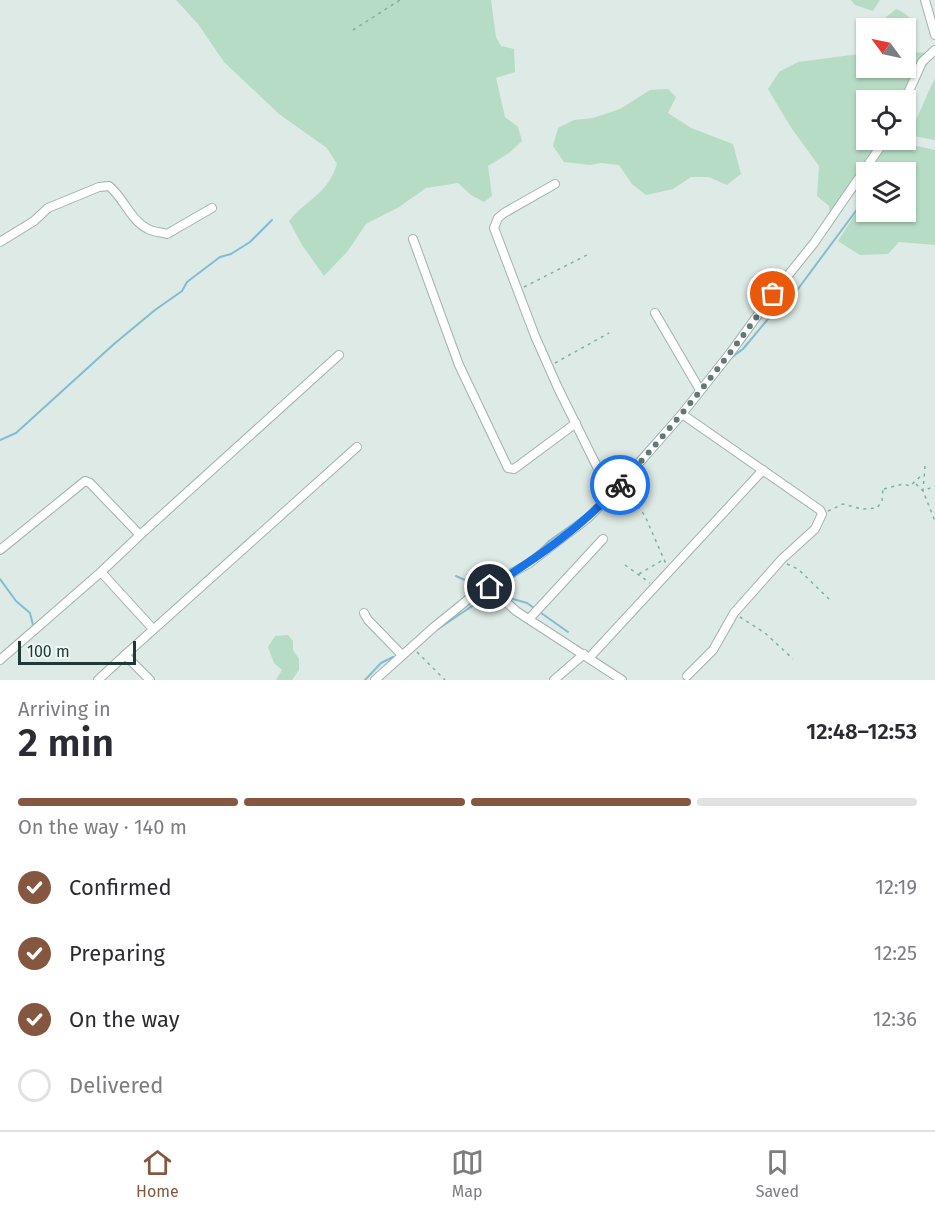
<!DOCTYPE html>
<meta charset="utf-8">
<style>
:root{--surface:#fff;--page:#f7f7f7;--text:#2b2b33;--muted:#7c7c81;--line:#e1e1e2;--accent:#865740}
body{margin:0;font-family:"Fira Sans",sans-serif;background:var(--page);color:var(--text);height:100vh;display:flex;flex-direction:column;font-size:22px;white-space:nowrap}
*{box-sizing:border-box;margin:0}
p{font-size:20px;color:var(--muted)}
.icon{flex:none;width:33px;height:33px;fill:none;stroke:currentColor;stroke-width:2;stroke-linecap:round;stroke-linejoin:round}
.map{position:relative;height:680px;overflow:hidden}
.side{display:flex;flex-direction:column;background:var(--surface);flex:1}
.side>*{flex:none}
.needle{width:39px;rotate:303deg}
.buttons{position:absolute;left:856px;top:18px;display:grid;gap:12px}
.buttons a{display:grid;place-items:center;width:60px;height:60px;border-radius:0px;background:var(--surface);box-shadow:0 2px 4px #0004;font-size:30px}
.scale{position:absolute;left:18px;bottom:15px;width:118px;box-sizing:border-box;padding-left:6px;border:3px solid #1f3a36;border-top:0;font-size:16px;line-height:21px;white-space:nowrap;color:#1f3a36;-webkit-text-stroke:4px #eef7f3;paint-order:stroke}
.pin{position:absolute;display:grid;place-items:center;width:51px;height:51px;color:#fff;margin:-26px;border:3px solid #fff;border-radius:50%;box-shadow:0 2px 6px #0007}
.courier{position:absolute;display:grid;place-items:center;width:60px;height:60px;margin:-30px;border:4px solid #1a73e8;border-radius:50%;background:#fff;color:#222;box-shadow:0 2px 8px #0007}
.overview em{font-style:normal;font-weight:600}
.overview div{display:flex;flex-direction:column-reverse}
.overview{display:flex;align-items:center;justify-content:space-between;height:102px;padding:0 18px}
h1{font-size:39px;font-weight:600;line-height:45px}
.bar{display:grid;grid-template-columns:repeat(4,1fr);gap:9px 6px;align-content:center;height:72px;padding:0 18px}
.bar i{height:8px;border-radius:4px;background:var(--line)}
.bar .current{background:var(--accent)}
.bar p{grid-column:span 4}
ol{padding:0 18px;list-style:none}
li{display:flex;align-items:center;gap:18px;height:66px}
li p{margin-inline-start:auto}
li .icon{padding:6px;border-radius:50%;background:var(--accent);color:#fff;stroke-width:4}
li:last-child{color:var(--muted)}
li i{width:33px;height:33px;border:3px solid var(--line);border-radius:50%}
.dock{display:flex;justify-content:space-around;align-items:center;height:84px;border-top:2px solid var(--line);background:var(--surface);font-size:16px;color:var(--muted)}
.dock a{display:grid;justify-items:center;gap:3px}
.dock .current{color:var(--accent)}
.map>svg:first-child{display:block}
.green{fill:#b6dcc5;fill-rule:evenodd}
.lines{fill:none;stroke-linecap:round;stroke-linejoin:round}
.stream{stroke:#83bcd1;stroke-width:2}
.minor-casing{stroke:#a1b2ae;stroke-width:10}
.path{stroke:#7dafa5;stroke-width:1.5;stroke-dasharray:3 4.5;stroke-linecap:butt}
.minor{stroke:#fff;stroke-width:8}
.done{stroke:#627874;stroke-width:6;stroke-dasharray:0 10.8}
.route{stroke:#1a73e8;stroke-width:8}
</style>
<div class="map">
<svg width="935" height="680" viewBox="0 0 935 680">
<rect width="100%" height="100%" fill="#deeae6"/>
<g class="green">
<path d="M176 0H491L496 37 501 46 514 49 515 72 496 78 505 117 518 127 522 141 509 153 488 166 492 196 484 202 471 195 458 183 426 188 399 207 366 224 347 252 324 276 302 245 289 221C308 198 327 195 337 164L327 148 279 114 224 62 198 24Z"/>
<polygon points="851,0 880,0 873,11 855,5"/>
<path d="M896 9C914 16 913 25 914 42L906 43V28H882L880 22Z"/>
<path d="M906 52 932 53 906 109V100H867V140H891L935 150V245L899 242 888 254 860 255 838 241 866 197 853 191 830 222 829 206 817 196 819 166 790 126 768 89 779 72 798 62 867 53V68H906ZM867 172H906V212H867Z"/>
<path d="M935 79V140L908 135C919 117 925 97 935 79Z"/>
<polygon points="668,89 676,97 668,113 691,128 733,144 741,174 727,185 709,177 691,177 673,189 646,195 632,184 619,165 601,163 590,165 564,162 553,146 558,128 574,120 593,118 620,109 650,90"/>
<polygon points="288,635 293,641 293,650 299,659 299,670 292,680 276,680 282,670 274,663 268,647 275,636"/>
</g>
<g class="lines">
<g class="stream">
<polyline points="731,358 743,349 768,319 792,297 867,196"/>
<polyline points="0,440 16,433 114,344 155,310 182,291 187,282 220,257 231,254 250,242 272,220"/>
<polyline points="611,488 671,421"/>
<polyline points="590,511 607,493"/>
<polyline points="538,552 549,541 583,517"/>
<polyline points="456,576 467,581 478,590"/>
<polyline points="0,579 16,601 30,613 33,625 32,628"/>
<polyline points="512,596 503,587 515,576"/>
<polyline points="506,597 527,603 568,632"/>
<polyline points="438,629 493,592"/>
<polyline points="385,666 396,656"/>
<polyline points="365,680 381,663 393,657"/>
</g>
<defs>
<g id="minor">
<polyline points="925,0 935,35"/>
<polyline points="905,100 922,62 935,50"/>
<polyline points="555,184 504,213 498,218 494,228 535,336 558,388 611,495"/>
<polyline points="413,239 459,365 508,468 514,469 576,423"/>
<path d="M0 242 34 221 48 208 99 187 109 186C124 198 130 220 148 229 153 232 161 232 167 234L212 208"/>
<polyline points="655,313 700,390"/>
<polyline points="682,414 820,510 822,514 815,529 782,559 734,613 713,650 687,676"/>
<polyline points="0,550 85,481 90,483 140,535"/>
<polyline points="101,572 153,629"/>
<polyline points="490,587 516,611 622,680"/>
<polyline points="364,613 368,620 402,655"/>
<polyline points="529,619 603,539"/>
<polyline points="125,655 357,447"/>
<polyline points="589,658 763,470"/>
<polyline points="0,660 101,572 140,535 339,355"/>
<polyline points="98,680 125,655 150,680"/>
<polyline points="375,680 434,627 476,593 528,564 588,518 611,495 682,414 731,352 773,294 814,243 885,140"/>
<polyline points="554,680 584,654"/>
</g>
</defs>
<use href="#minor" class="minor-casing"/>
<g class="path">
<polyline points="353,30 400,0"/>
<polyline points="524,287 587,255"/>
<polyline points="555,363 609,333"/>
<polyline points="925,466 923,491 935,521"/>
<polyline points="916,484 923,491 935,486"/>
<polyline points="884,489 903,484 910,486 923,474"/>
<polyline points="638,506 645,516 666,564"/>
<polyline points="828,511 843,504 862,509 877,508 882,501 883,487"/>
<polyline points="787,564 798,569 829,599"/>
<polyline points="625,565 650,583"/>
<polyline points="639,574 663,560"/>
<polyline points="740,617 765,633 793,659"/>
<polyline points="417,652 445,680"/>
</g>
<use href="#minor" class="minor"/>
</g>
<g class="lines">
<path class="done" d="M620 485C675 424 726 361 773 294"/>
<path class="route" d="M490 587C538 558 583 526 620 485"/>
</g>
</svg>
<div class="buttons">
<a><svg class="needle" viewBox="-14 -14 28 28"><path d="M0-13l5 13h-10z" fill="#e53935"/><path d="M0 13l5-13h-10z" fill="#7c7c81"/></svg></a>
<a><svg class="icon" aria-label="locate" viewBox="0 0 24 24"><circle cx="12" cy="12" r="6"/><path d="M12 2v4M12 18v4M2 12h4M18 12h4"/></svg></a>
<a><svg class="icon" aria-label="layers" viewBox="0 0 24 24"><path d="M12 4l9 5-9 5-9-5zM3 14l9 5 9-5"/></svg></a>
</div>
<div class="scale">100 m</div>
<div class="pin" style="left:773px;top:294px;background:#ea580c"><svg class="icon" aria-label="bag" viewBox="0 0 24 24"><path d="M5 8h14l-1 12H6zM9 8a3 3 0 0 1 6 0"/></svg></div>
<div class="pin" style="left:490px;top:587px;background:#1f2937"><svg class="icon" aria-label="home" viewBox="0 0 24 24"><path d="M3 11l9-7 9 7M6 9v11h12V9"/></svg></div>
<div class="courier" style="left:620px;top:485px"><svg class="icon" aria-label="bike" viewBox="0 0 24 24"><circle cx="6" cy="16" r="4"/><circle cx="18" cy="16" r="4"/><path d="M6 16l4-8h5l3 8M10 8l3 8H6M13 5h3"/></svg></div>
</div>
<section class="side">
<div class="overview"><div><h1>2 min</h1><p>Arriving in</p></div><em>12:48–12:53</em></div>
<div class="bar"><i class="current"></i><i class="current"></i><i class="current"></i><i></i><p>On the way · 140 m</p></div>
<ol>
<li><svg class="icon" aria-label="check" viewBox="0 0 24 24"><path d="M5 12l5 5 9-10"/></svg>Confirmed<p>12:19</p></li>
<li><svg class="icon" aria-label="check" viewBox="0 0 24 24"><path d="M5 12l5 5 9-10"/></svg>Preparing<p>12:25</p></li>
<li><svg class="icon" aria-label="check" viewBox="0 0 24 24"><path d="M5 12l5 5 9-10"/></svg>On the way<p>12:36</p></li>
<li><i></i>Delivered</li>
</ol>
</section>
<nav class="dock">
<a class="current"><svg class="icon" aria-label="home" viewBox="0 0 24 24"><path d="M3 11l9-7 9 7M6 9v11h12V9"/></svg>Home</a>
<a><svg class="icon" aria-label="map" viewBox="0 0 24 24"><path d="M3 6l6-2 6 2 6-2v14l-6 2-6-2-6 2zM9 4v14M15 6v14"/></svg>Map</a>
<a><svg class="icon" aria-label="saved" viewBox="0 0 24 24"><path d="M7 4h10v16l-5-4-5 4z"/></svg>Saved</a>
</nav>
